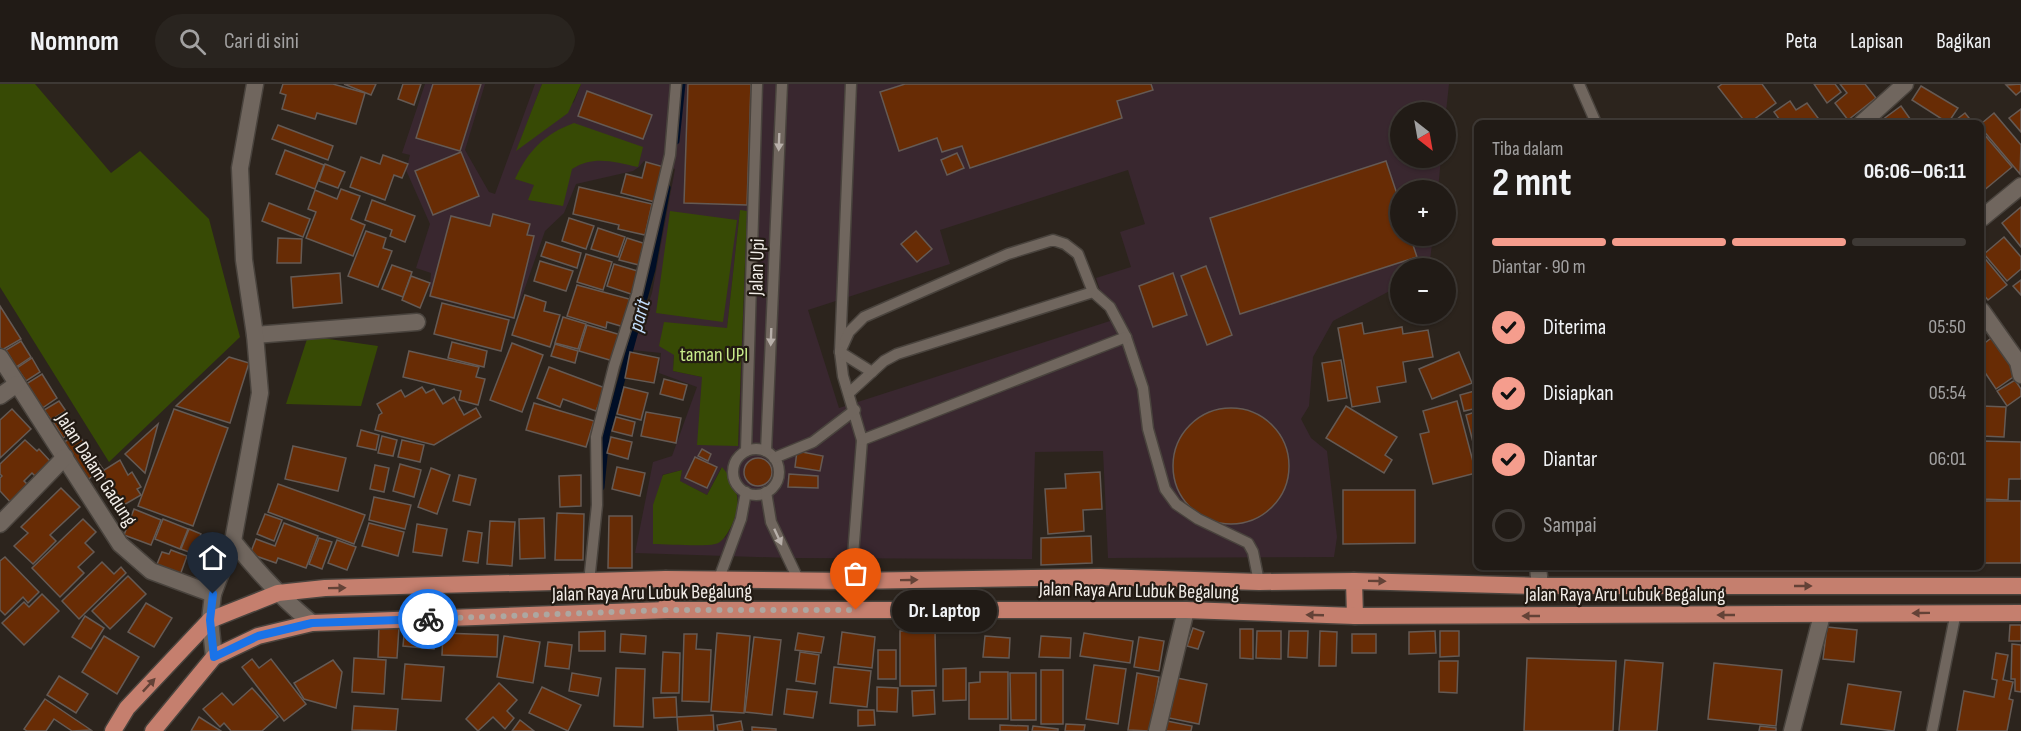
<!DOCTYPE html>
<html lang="id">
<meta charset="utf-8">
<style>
:root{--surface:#211b16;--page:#29241f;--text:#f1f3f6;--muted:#a2a1a1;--line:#3e3935;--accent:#f59d8d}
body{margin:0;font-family:"Sofia Sans Condensed",sans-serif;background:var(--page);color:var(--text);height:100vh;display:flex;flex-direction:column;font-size:22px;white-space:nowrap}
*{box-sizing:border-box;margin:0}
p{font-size:20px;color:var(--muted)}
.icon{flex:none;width:33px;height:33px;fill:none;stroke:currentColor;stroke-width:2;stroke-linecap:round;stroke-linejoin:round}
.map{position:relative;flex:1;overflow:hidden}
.side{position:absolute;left:1474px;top:36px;width:510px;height:450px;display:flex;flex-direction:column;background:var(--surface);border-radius:9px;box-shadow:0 2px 4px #0004,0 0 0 2px var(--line)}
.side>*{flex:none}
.needle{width:39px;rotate:149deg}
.controls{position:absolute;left:1390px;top:18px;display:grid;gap:12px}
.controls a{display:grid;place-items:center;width:66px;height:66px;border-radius:50%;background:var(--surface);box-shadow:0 2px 4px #0004,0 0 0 2px var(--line);font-size:30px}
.pin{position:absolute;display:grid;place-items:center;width:51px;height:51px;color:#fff;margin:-62px -26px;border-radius:50% 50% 50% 0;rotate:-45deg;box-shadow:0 0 6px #0007}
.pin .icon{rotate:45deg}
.courier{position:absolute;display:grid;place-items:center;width:60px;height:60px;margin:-30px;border:4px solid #1a73e8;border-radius:50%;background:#fff;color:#222;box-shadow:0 2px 8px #0007}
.bubble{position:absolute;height:42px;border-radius:21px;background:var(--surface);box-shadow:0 2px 4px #0004,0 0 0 2px var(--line);font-size:20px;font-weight:700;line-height:42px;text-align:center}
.summary em{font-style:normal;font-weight:700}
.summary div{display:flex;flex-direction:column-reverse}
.summary{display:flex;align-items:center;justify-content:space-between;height:102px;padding:0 18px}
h1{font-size:39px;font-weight:700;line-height:45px}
.bar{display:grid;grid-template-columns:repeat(4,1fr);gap:9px 6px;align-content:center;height:72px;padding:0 18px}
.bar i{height:8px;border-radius:4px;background:var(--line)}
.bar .current{background:var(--accent)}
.bar p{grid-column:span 4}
ol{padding:0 18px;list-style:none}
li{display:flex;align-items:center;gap:18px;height:66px}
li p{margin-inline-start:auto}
li .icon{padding:6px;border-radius:50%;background:var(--accent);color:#111;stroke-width:4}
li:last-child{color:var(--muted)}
li i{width:33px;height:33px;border:3px solid var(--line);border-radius:50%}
header{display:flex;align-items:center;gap:36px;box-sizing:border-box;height:84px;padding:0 30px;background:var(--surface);border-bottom:2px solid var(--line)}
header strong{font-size:28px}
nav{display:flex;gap:33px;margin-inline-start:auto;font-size:21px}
.search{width:420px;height:54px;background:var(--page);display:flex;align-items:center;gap:15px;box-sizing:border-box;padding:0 21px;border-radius:33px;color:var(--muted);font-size:22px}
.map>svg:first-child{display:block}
.education{fill:#39272f;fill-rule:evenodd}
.green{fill:#374a05}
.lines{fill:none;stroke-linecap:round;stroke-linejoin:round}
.stream{stroke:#000e26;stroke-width:7}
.building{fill:#682c05;stroke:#655a54;stroke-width:1.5}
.service-casing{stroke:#49433d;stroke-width:13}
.minor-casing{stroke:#49433d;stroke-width:19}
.secondary-casing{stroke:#49433d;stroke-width:19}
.primary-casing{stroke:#49433d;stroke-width:19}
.service{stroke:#70665e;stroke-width:10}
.minor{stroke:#70665e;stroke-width:16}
.secondary{stroke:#70665e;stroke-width:16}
.primary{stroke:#c57f6e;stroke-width:16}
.oneway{fill:#b8b0aa}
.oneway2{fill:#634237}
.done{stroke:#ada7a1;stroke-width:6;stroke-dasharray:0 10.8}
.route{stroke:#1a73e8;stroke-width:8}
.labels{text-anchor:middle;stroke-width:4.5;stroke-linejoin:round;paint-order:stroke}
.street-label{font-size:20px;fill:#f2ede8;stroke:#221a13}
.park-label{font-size:20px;fill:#c8eb8b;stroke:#221a13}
.water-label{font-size:21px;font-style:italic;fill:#c4dffd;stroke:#221a13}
</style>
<header>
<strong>Nomnom</strong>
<div class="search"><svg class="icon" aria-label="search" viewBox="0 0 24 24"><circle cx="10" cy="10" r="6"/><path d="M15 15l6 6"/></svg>Cari di sini</div>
<nav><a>Peta</a><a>Lapisan</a><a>Bagikan</a></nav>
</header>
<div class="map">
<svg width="2021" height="647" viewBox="0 0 2021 647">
<rect width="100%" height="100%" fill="#2c241d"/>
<path class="education" d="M425 0H485L465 66 489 108 495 110 535 0H542L517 66 574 18 581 0H1449L1446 28H1401V74H1441L1438 106H1401V152H1433L1429 184H1401V201L1333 237 1313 273 1309 322 1301 335 1311 354 1327 367 1337 453 1334 473 1108 474 1103 367 1035 368 1032 475 791 474 635 469 653 378 672 372 697 303 659 289 661 269 632 266 652 209 675 85 644 77 639 83 633 87 576 100 564 129 545 147 514 235 429 213 431 189 416 184 430 140 406 86 410 71 402 69ZM1128 86 1145 140 1120 148 1131 183 1096 194 1110 237 839 324 808 226 950 180 940 146ZM740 127H747L738 362 702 293 673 287 674 271 727 245ZM721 384 734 401 739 422 732 441 725 454 662 391 682 386 679 397 707 411Z"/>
<g class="green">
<polygon points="0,0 35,0 111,89 140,67 209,135 240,253 109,378 0,203"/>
<polygon points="542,0 581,0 568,29 516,67"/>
<path d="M574 39 643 63 638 83C614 78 594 71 572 85L563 122 528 116 534 101 515 95C528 67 544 50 574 39Z"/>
<polygon points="740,126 747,127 738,362 697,361 702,293 673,287 674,271 659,262 664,238 727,244"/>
<polygon points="670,127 737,136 723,238 656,229"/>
<polygon points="308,252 378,262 361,322 286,320"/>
<path d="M722 383C740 404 743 423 728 448 725 453 721 459 715 460 703 463 668 460 653 460V421L663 391 682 386 680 397 707 411Z"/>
</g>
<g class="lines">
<g class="stream">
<polyline points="676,57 682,0"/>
<polyline points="601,403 606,352 652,185 667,104"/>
</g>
</g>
<g class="building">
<polygon points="283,0 333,0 365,9 356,40 317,29 315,35 282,25 286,11 280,9"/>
<polygon points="344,0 376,0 371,11"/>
<polygon points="403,0 421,0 414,21 398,15"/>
<polygon points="433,0 481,0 460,67 416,54"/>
<polygon points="688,0 751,0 747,121 684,119"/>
<polygon points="905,0 1151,0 1153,6 1117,17 1122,34 970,84 962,62 942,68 937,54 899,67 880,8"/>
<polygon points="1722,0 1762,0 1776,19 1749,39 1746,39 1718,3"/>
<polygon points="1814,0 1835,0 1841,8 1827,19"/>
<polygon points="1840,0 1865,0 1876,14 1848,36 1835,19 1847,9"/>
<polygon points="2021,0 2021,7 2016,11 2006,1"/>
<polygon points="1921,2 1958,24 1948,39 1912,16"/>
<polygon points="587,7 652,31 643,55 578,32"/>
<polygon points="1790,17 1796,26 1807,19 1821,38 1782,39 1774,28"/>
<polygon points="1901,22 1913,39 1878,39"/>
<polygon points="2021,25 2021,48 2009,34"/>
<polygon points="1965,29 1973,39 1952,39"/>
<polygon points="1994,29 2021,61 2020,90 1982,45 1982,39"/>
<polygon points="278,41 333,62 328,76 272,55"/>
<polygon points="1983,49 2012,83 1982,108 1982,50"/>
<polygon points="285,66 324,81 315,105 276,90"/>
<polygon points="461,68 479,112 433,131 415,87"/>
<polygon points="957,69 964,84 947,91 941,76"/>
<polygon points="383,71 408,80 402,94 394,91 385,116 350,103 361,73 380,80"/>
<polygon points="1386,77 1401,122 1401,152 1410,152 1417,173 1240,230 1210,134"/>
<polygon points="646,78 664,83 655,118 621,109 626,90 642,94"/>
<polygon points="325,80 345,88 338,104 319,97"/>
<polygon points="579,103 652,120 645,151 618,145 619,141 573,130"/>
<polygon points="341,105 360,112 351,135 365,141 353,172 306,154 316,128 308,125 315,106 337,115"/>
<polygon points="372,116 415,132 405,158 390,152 392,146 365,136"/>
<polygon points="269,119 310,135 303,153 262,137"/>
<polygon points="2021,123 2021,163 2002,139"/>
<polygon points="493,130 530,140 527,151 534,152 514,234 430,212 451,132 490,142"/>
<polygon points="569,134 594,142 586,165 562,157"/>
<polygon points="598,144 625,153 618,173 591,165"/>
<polygon points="366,147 386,154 383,164 392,167 378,203 348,192"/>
<polygon points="916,147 932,165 917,178 901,160"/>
<polygon points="2004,153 2021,173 2021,185 2007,197 1984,170"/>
<polygon points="278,154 302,155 301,179 277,179"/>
<polygon points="627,154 646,160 639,181 619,176"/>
<polygon points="546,158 581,169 577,184 541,172"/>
<polygon points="586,170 612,178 603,206 577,198"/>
<polygon points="1982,171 2007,201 1988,216 1982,209"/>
<polygon points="540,177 573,187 566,207 534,197"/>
<polygon points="614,180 641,188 634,211 607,202"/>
<polygon points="392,181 412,188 403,213 382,205"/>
<polygon points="1206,182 1232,251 1207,261 1181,192"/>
<polygon points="340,189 342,219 293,224 291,193"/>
<polygon points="1173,189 1187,231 1153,243 1139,202"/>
<polygon points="411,192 430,199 420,224 402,216"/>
<polygon points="2021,196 2021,211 2013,202"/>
<polygon points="577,201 633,216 624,243 607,238 606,244 567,232"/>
<polygon points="525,211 546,218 544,227 560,231 550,263 512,251"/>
<polygon points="442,219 509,236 501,267 434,250"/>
<polygon points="0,222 21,255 2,266 0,263"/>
<polygon points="563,233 586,240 578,265 555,259"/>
<polygon points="1362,239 1364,250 1402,243 1403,250 1428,246 1433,273 1403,278 1406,298 1377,303 1380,318 1352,323 1338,244"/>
<polygon points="587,241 621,251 613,277 579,267"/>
<polygon points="1994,252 2019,289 1996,305 1982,284 1982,261"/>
<polygon points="21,257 31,273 16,283 6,266"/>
<polygon points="452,258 487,267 484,283 448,274"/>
<polygon points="512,259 543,271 522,328 490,316"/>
<polygon points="555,260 578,267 575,279 551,272"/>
<polygon points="409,267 479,283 476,293 485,295 478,321 459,316 461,307 403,293"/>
<polygon points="630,268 659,274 654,299 625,294"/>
<polygon points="1459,268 1472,299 1432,315 1419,285"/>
<polygon points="229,273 249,279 230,339 176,322"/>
<polygon points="32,274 40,288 26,297 17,284"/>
<polygon points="1341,276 1347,314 1328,317 1322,279"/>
<polygon points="549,283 605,304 596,327 563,315 560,323 537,314"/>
<polygon points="42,290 57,314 41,325 26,300"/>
<polygon points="664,295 687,301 683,316 660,310"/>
<polygon points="2015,296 2021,305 2021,312 2007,322 1997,307"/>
<polygon points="422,303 426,309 434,305 443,320 454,313 464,331 476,324 481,333 434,361 375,346 379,331 382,329 377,320 401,306 405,313"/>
<polygon points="624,303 648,309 641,336 617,330"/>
<polygon points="1478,306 1478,324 1464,327 1460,311"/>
<polygon points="59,317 66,327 51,336 44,326"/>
<polygon points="1457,317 1476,389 1433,400 1420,350 1429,348 1423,327"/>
<polygon points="534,319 594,337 586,363 526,346"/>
<polygon points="1346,322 1397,353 1385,371 1392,376 1384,389 1326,354"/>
<polygon points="1982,322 2006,323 2004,353 1982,352"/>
<circle cx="1231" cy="382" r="58"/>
<polygon points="12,325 31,345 0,374 0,336"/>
<polygon points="174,325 228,344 193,442 138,422"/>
<polygon points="1478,327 1478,370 1476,370 1466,331"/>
<polygon points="646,328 681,334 676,359 641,352"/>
<polygon points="65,330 75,346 63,354 53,338"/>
<polygon points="616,333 635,338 632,352 612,347"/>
<polygon points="158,340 145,389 125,370"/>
<polygon points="361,346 379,351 376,366 357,362"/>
<polygon points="78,350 103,385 87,396 64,358"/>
<polygon points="382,352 397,356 393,372 378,369"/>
<polygon points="611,353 632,358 628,375 607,369"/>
<polygon points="25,356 37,367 39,365 51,378 36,393 32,389 24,397 31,404 13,421 0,407 0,394 2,392 0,390 0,380"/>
<polygon points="402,356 424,361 420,378 398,373"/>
<polygon points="1982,357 2021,358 2021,395 2009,395 2008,416 1982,415"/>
<polygon points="293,362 346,374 338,407 285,395"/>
<polygon points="702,365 711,370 708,377 698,372"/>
<polygon points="797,367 823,372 820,387 795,383"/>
<polygon points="695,373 717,383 707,404 685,394"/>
<circle cx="758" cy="388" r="14"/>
<polygon points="120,376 128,391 132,388 141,403 137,405 141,411 122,422 101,388"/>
<polygon points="400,380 421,386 414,413 393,407"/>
<polygon points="375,381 389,384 384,408 370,405"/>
<polygon points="617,383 645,389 640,412 612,405"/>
<polygon points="431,384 450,391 437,430 418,423"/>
<polygon points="1100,388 1102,425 1083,426 1084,447 1048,450 1045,405 1066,404 1065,390"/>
<polygon points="789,390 818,392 818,404 788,403"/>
<polygon points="459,391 476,395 470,421 453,417"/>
<polygon points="581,391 581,422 560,423 559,392"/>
<polygon points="278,400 365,431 354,460 268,428"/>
<polygon points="61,404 80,423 50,451 56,457 33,480 14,462 28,449 21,443"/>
<polygon points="1343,406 1415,406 1415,459 1343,460"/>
<polygon points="374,413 411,421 405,445 369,436"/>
<rect x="1982" y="417" width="39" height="62"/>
<polygon points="134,425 161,436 151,461 124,451"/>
<polygon points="557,429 584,430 583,476 555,476"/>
<polygon points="265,430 282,436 274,457 257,450"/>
<polygon points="609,432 632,432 632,484 608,484"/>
<polygon points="544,434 545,474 520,475 519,435"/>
<polygon points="83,435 96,448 85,459 94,468 78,483 84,489 60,513 32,484"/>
<polygon points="163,435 188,445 180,465 155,455"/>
<polygon points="490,437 515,438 512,482 487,480"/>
<polygon points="284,439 318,452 306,484 278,474 276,479 250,470 256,455 275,462"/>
<polygon points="369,439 404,448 398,472 362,462"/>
<polygon points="417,440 447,445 442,472 413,468"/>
<polygon points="189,445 201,450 194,470 181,465"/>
<polygon points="468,447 482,449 478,479 463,477"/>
<polygon points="1091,452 1092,479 1041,481 1041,454"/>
<polygon points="319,454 332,458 322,485 309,480"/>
<polygon points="337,456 356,463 347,486 328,479"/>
<polygon points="171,466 187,472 179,494 155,485 162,468 169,470"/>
<polygon points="5,473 39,508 28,519 23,513 5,531 0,526 0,477"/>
<polygon points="102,478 114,490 121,483 126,489 79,535 62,517"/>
<polygon points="128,492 146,510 110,545 92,527"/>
<polygon points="42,510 59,527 24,561 2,539 24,518 29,523"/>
<polygon points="146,519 172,534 154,563 128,548"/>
<polygon points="85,532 104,544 91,565 72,553"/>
<polygon points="405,541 437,544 434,565 403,562"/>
<polygon points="2010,541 2021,541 2021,557 2009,557"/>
<polygon points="379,542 399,543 397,574 378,573"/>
<polygon points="1827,543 1857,546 1854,578 1823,575"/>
<polygon points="1193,544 1204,548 1198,565 1187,562"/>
<polygon points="1240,545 1253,545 1253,575 1240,574"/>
<polygon points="935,546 936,602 900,602 900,547"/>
<polygon points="605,547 605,567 579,567 579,548"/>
<polygon points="1257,547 1281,547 1281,575 1256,574"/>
<polygon points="1289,547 1308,547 1307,574 1288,573"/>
<polygon points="1320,547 1337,548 1336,582 1319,582"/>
<polygon points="1435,547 1436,569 1409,570 1409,548"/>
<polygon points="1440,547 1459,547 1459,572 1440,573"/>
<polygon points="842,548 875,553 872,584 838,580"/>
<polygon points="443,549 498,551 497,573 442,571"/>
<polygon points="717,549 750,552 744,629 711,627"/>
<polygon points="798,549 824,553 821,569 795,566"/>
<polygon points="1084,549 1133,557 1130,579 1080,572"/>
<polygon points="621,550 646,552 645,570 620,568"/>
<polygon points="684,550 697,550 696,565 711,566 709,618 682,617"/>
<rect x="1352" y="550" width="24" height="19"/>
<polygon points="104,552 139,573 117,610 82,588"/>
<polygon points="504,552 540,558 533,599 497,593"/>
<polygon points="985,552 1010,554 1009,574 983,573"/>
<polygon points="1041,552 1071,554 1070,574 1039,573"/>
<polygon points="754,553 781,556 772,631 745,628"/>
<polygon points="1139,553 1164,557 1159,587 1134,583"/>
<polygon points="548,558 572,561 569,585 545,582"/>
<polygon points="2012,560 2021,561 2021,608 2015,607 2015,595 2011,595"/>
<rect x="878" y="566" width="18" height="29"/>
<polygon points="663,568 680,569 679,609 661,609"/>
<polygon points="800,568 819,571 815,600 796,597"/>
<polygon points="1996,569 2008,571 2003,596 2013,598 2009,615 2013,616 2007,647 1957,647 1964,607 1994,613 1997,596 1992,595"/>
<polygon points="354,574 386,576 384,610 352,608"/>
<polygon points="1527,574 1616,577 1613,647 1524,647"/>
<polygon points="252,575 259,584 271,575 306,620 284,637 242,583"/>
<polygon points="333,576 342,588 336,624 304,615 294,599"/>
<polygon points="1625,576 1663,579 1657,647 1619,647"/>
<polygon points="1439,577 1458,577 1457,609 1439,608"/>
<polygon points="1714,579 1782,586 1776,642 1708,635"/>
<polygon points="405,580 444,583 441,617 402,615"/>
<polygon points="1094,581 1126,585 1118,640 1086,635"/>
<polygon points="834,583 871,587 867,623 830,619"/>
<polygon points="616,584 645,585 643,643 614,642"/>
<polygon points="966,584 966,616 943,617 943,585"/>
<rect x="1041" y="586" width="22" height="54"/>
<polygon points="980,588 1008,588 1008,635 969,635 969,599 980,598"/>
<polygon points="572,589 601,594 598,612 569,607"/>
<polygon points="1010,589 1036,589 1036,636 1011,636"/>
<polygon points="1137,589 1159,593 1150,647 1128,646"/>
<polygon points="59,592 88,610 76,629 47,611"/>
<polygon points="1177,594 1207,600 1199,640 1169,634"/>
<polygon points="499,599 517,616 507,627 514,634 505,645 493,633 478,647 466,635"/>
<polygon points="1848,600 1901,608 1894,647 1841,640"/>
<polygon points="542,603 581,621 568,647 529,629"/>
<polygon points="877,603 898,604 897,628 877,627"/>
<polygon points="252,604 278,633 262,647 231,647 224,639 220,643 203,625 222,609 233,621"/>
<polygon points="787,605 817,608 813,634 784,630"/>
<polygon points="934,606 935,630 913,632 912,607"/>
<polygon points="676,613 677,633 654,634 653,614"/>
<polygon points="45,615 91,646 72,647 54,635 46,647 27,647 24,645"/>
<polygon points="354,622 398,625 396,647 352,646"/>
<polygon points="858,626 874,626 875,641 858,642"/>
<polygon points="713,631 714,647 678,647 677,633"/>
<polygon points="199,633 221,647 191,647"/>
<polygon points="520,636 534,647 512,647"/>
<polygon points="741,637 743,647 718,647 717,641"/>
<polygon points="1167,637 1192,642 1191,647 1165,647"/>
<polygon points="1066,640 1085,641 1084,647 1065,647"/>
<polygon points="1000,641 1028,642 1028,647 1000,647"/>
<polygon points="1033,642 1058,645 1058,647 1032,647"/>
<polygon points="1760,642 1776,644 1776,647 1759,647"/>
<polygon points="752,643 776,645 776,647 752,647"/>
</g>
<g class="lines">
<defs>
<g id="service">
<polyline points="851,0 840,268 843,292 862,356 851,497"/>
<polyline points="1579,0 1596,39"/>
<polyline points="1093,208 1110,223 1126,253 1143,304 1148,345 1165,405 1176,420 1198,435 1248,459 1253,468 1259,498"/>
<polyline points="840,268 849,248 864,233 1008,170 1053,156 1065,160 1078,170 1093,208 897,270 884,277 849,309"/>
<polyline points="840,268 872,288"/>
<polyline points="862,356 1126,253"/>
<circle cx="756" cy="388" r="23"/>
<polyline points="746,367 757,0"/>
<polyline points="766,367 782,0"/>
<polyline points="774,374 813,358 855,326"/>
<polyline points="766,408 771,438 798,495"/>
<polyline points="718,497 741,435 746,408"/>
<polyline points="589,498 597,421 596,353 614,282 637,210 670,71 676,0"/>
<polyline points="1932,647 1956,528"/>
</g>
<g id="minor">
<polyline points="1862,39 1905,0"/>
<polyline points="1982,134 2021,102"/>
<polyline points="1982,227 2018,278 2021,291"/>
<polyline points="255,251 417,238"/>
<polyline points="0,273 120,460 151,487 213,510"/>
<polyline points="0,312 17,300"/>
<polyline points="0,440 65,373"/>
<polyline points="1538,483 1540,502"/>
<polyline points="1157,647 1186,526"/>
<polyline points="1792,647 1822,531"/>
</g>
<g id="secondary">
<path d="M233 457C257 487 282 515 312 539"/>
<polyline points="214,573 210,536 213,510 233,457 260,309 255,251 244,176 240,84 255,0"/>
</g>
<g id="primary">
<polyline points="666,495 667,526"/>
<polyline points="1354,497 1355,532"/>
<polyline points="113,647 127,624 210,536 278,509 325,504 666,495 851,497 1099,493 1259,498 1354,497 1540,502 2021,502"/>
<polyline points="153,647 214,573 258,552 312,539 667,526 1186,526 1355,532 2021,529"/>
</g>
</defs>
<use href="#service" class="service-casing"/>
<use href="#minor" class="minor-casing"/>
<use href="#secondary" class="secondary-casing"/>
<use href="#primary" class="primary-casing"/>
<use href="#service" class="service"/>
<use href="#minor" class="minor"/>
<use href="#secondary" class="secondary"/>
<use href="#primary" class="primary"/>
</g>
<defs><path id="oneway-solid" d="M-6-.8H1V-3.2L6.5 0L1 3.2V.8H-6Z" transform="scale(1.5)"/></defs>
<g class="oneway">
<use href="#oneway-solid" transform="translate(779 58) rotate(92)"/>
<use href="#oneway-solid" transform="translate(771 253) rotate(92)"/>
<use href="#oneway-solid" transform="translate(778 453) rotate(65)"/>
</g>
<g class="oneway2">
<use href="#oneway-solid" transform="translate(909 496) rotate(-1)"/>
<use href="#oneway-solid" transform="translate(1377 497) rotate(1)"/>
<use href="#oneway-solid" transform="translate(1803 502)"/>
<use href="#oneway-solid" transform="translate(337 504) rotate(-1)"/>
<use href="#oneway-solid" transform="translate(1921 529) rotate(179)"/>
<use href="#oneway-solid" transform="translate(1315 531) rotate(-178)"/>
<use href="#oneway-solid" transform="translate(1726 531) rotate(180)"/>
<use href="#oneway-solid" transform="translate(1531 532) rotate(180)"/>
<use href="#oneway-solid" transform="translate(149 601) rotate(-47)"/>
</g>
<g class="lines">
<polyline class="done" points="428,535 667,526 856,526"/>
<polyline class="route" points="213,510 210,536 214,573 258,552 312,539 428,535"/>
</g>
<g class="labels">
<g class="street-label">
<text transform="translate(756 183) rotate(-88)" y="7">Jalan Upi</text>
<text transform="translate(97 385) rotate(57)" y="7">Jalan Dalam Gadung</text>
<text transform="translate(1139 506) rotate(1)" y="7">Jalan Raya Aru Lubuk Begalung</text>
<text transform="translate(652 508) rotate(-1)" y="7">Jalan Raya Aru Lubuk Begalung</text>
<text x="1625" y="517">Jalan Raya Aru Lubuk Begalung</text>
</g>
<g class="park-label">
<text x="714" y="277">taman UPI</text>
</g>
<g class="water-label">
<text transform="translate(639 231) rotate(-75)" y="7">parit</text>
</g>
</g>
</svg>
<div class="controls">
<a><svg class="needle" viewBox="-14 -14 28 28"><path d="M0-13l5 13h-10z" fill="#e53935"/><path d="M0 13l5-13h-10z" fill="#a2a1a1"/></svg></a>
<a>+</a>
<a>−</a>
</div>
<div class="pin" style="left:856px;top:526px;background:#ea580c"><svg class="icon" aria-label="bag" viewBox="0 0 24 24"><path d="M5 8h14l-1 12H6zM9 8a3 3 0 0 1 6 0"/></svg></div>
<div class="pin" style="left:213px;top:510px;background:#1f2937"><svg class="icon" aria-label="home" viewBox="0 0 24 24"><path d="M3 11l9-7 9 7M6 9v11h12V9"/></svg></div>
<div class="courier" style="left:428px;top:535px"><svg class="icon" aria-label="bike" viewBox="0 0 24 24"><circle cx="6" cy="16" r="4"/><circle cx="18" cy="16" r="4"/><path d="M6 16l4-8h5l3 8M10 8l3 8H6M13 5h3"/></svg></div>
<div class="bubble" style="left:892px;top:506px;width:105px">Dr. Laptop</div>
<section class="side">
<div class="summary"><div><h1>2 mnt</h1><p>Tiba dalam</p></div><em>06:06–06:11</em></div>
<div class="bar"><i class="current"></i><i class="current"></i><i class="current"></i><i></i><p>Diantar · 90 m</p></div>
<ol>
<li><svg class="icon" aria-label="check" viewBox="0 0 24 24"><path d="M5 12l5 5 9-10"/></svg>Diterima<p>05:50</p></li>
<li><svg class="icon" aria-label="check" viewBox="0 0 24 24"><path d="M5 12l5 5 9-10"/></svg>Disiapkan<p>05:54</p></li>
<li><svg class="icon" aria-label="check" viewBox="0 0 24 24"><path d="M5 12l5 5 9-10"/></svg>Diantar<p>06:01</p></li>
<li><i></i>Sampai</li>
</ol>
</section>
</div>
